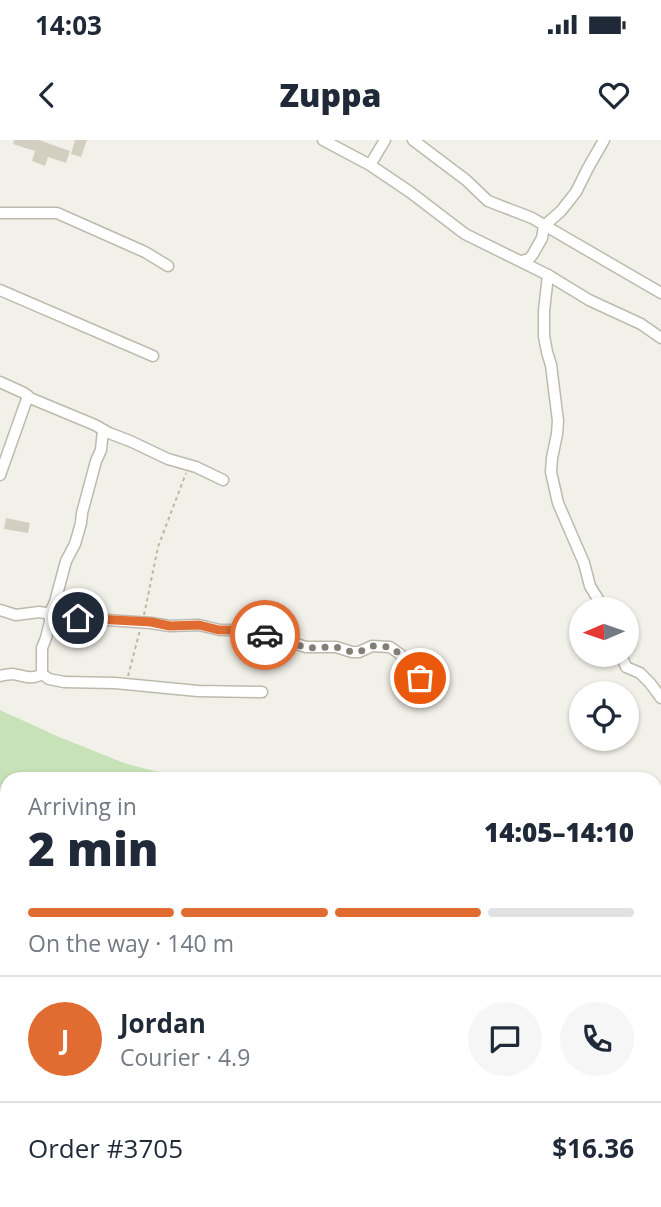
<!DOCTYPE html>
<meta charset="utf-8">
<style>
:root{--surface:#fff;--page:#f6f6f7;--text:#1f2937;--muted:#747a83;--line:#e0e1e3;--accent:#e16c32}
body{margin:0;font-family:"Open Sans",sans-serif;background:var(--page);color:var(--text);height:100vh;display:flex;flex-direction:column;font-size:26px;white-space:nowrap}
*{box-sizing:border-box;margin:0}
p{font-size:23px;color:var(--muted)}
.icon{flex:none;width:38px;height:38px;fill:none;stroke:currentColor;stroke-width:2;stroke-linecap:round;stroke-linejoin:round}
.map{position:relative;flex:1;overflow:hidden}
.panel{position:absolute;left:0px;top:632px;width:662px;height:436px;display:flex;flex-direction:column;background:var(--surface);border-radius:21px 21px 0 0;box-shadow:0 2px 5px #0004}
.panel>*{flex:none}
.needle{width:46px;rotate:268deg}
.fabs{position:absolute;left:569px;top:457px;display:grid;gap:14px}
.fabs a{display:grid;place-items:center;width:70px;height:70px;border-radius:50%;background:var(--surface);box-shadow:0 2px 5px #0004;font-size:35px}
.pin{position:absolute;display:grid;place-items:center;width:60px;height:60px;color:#fff;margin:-30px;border:4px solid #fff;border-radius:50%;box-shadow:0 2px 7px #0007}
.courier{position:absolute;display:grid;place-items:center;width:70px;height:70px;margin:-35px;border:5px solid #e16c32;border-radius:50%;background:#fff;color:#222;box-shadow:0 2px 9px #0007}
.summary em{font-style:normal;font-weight:800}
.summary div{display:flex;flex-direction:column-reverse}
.summary{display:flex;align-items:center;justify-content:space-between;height:119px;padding:0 28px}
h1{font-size:46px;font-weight:800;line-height:52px}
.bar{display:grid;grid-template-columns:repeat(4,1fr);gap:10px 7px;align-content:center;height:84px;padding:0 28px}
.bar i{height:9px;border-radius:5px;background:var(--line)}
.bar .selected{background:var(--accent)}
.bar p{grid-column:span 4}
.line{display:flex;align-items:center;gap:18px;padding:0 28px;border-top:2px solid var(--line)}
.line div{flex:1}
.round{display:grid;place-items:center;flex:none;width:74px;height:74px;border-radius:37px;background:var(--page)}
.status{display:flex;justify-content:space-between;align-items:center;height:49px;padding:0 35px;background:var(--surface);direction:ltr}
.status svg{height:19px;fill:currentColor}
header{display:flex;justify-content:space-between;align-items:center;height:91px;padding:0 28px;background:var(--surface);font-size:32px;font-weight:800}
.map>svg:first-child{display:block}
.green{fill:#c7e2b7}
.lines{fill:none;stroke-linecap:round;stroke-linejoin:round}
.stream{stroke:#adc5e8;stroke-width:2.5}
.building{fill:#d3cfc0}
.street-casing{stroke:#bdbaad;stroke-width:13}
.path{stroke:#bdb8a0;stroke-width:2;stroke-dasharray:3.5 3.5;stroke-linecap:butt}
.street{stroke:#fff;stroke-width:10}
.done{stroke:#828076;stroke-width:7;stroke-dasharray:0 12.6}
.route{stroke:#e16c32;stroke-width:9}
</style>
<div class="status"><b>14:03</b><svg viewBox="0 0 49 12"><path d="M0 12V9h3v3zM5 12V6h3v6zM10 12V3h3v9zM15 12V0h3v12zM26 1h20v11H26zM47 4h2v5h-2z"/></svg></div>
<header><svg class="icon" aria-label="back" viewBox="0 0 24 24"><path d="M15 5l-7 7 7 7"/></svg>Zuppa<svg class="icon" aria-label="heart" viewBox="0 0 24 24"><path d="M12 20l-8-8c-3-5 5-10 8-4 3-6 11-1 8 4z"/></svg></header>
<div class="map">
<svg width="661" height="1067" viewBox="0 0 661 1067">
<rect width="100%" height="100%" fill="#f2f1e9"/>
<g class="green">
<polygon points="0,570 59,597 124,623 158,632 189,636 198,639 7,639 7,857 0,857"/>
<polygon points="655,755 661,756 661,872 655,876"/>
</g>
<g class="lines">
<g class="stream">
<polyline points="0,652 7,657"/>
<polyline points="654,790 661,791"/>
</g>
</g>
<g class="building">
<polygon points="14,0 39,0 70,11 66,23 48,17 45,26 32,21 35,11 13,4"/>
<polygon points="75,0 87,0 81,17 71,14"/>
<polygon points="6,378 30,383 28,393 4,389"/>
</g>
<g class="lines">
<defs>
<g id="street">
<polyline points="323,0 370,25 410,52 465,94 548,135 589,160 641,184 661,198"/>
<polyline points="413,0 466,40 488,61 532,78 661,153"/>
<polyline points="370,25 385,0"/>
<polyline points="0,73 57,73 145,112 168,126"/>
<polyline points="521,121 529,119 533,114 542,98 544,86 561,71 576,52 588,28 604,0"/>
<polyline points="548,135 544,171 544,196 547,212 551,225 558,281 557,294 552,318 551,332 558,363 584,423 590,446 604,469"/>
<polyline points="0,150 153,216"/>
<polyline points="0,242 24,253 30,258 95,285 109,293 130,301 168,319 196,327 223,340"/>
<polyline points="0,335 28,256"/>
<polyline points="0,470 16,475 39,472 78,478 151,483 170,486 199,485 220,490 255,490 277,502 290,502 306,507 336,507 352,512 359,512 372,506 390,507 400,514 413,532 429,546"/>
<polyline points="621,514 626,527 640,533 650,543 661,558"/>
<polyline points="42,534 49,539 64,542 115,543 198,551 262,552"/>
<path d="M0 536C4 535 8 534 12 534 24 535 30 541 42 534V508L46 498 50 482V473L55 462 66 421 75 404 81 383 82 373 96 321 101 310 103 290"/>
<polyline points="0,990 7,990"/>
<polyline points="654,999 657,995 661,995"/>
<polyline points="58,1060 58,1067"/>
<polyline points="148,1060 148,1067"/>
<polyline points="234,1060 234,1067"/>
<polyline points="552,1067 557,1060"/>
</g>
</defs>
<use href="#street" class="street-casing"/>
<g class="path">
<polyline points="144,475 158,407 186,333"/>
<polyline points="128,536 140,490"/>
</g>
<use href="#street" class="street"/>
</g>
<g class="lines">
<polyline class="done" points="265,495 277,502 290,502 306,508 336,507 352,512 359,512 372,506 390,507 400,514 413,532 420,538"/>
<polyline class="route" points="78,478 151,482 170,486 199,485 219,490 255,490 265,495"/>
</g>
</svg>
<div class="fabs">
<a><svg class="needle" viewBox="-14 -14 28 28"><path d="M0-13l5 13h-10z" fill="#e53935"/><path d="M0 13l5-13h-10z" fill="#747a83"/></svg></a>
<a><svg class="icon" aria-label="locate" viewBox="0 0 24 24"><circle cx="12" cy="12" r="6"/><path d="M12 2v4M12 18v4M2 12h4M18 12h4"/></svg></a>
</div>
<div class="pin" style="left:420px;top:538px;background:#ea580c"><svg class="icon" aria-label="bag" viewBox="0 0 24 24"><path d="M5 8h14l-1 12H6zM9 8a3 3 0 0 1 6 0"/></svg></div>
<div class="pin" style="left:78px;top:478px;background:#1f2937"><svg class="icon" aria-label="home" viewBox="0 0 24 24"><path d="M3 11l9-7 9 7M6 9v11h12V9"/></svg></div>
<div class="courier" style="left:265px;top:495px"><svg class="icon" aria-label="car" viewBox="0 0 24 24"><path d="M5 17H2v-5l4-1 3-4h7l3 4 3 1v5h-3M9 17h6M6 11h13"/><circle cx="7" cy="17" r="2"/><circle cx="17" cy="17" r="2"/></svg></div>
<section class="panel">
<div class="summary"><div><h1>2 min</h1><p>Arriving in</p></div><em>14:05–14:10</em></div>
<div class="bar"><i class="selected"></i><i class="selected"></i><i class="selected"></i><i></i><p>On the way · 140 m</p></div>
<div class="line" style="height:126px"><b class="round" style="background:var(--accent);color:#fff">J</b><div><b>Jordan</b><p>Courier · 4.9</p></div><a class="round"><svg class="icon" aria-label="chat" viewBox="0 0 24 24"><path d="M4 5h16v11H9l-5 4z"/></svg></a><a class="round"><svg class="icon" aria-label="phone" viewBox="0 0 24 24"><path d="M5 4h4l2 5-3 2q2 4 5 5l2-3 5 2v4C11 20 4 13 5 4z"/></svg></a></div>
<div class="line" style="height:91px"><div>Order #3705</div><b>$16.36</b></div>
</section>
</div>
